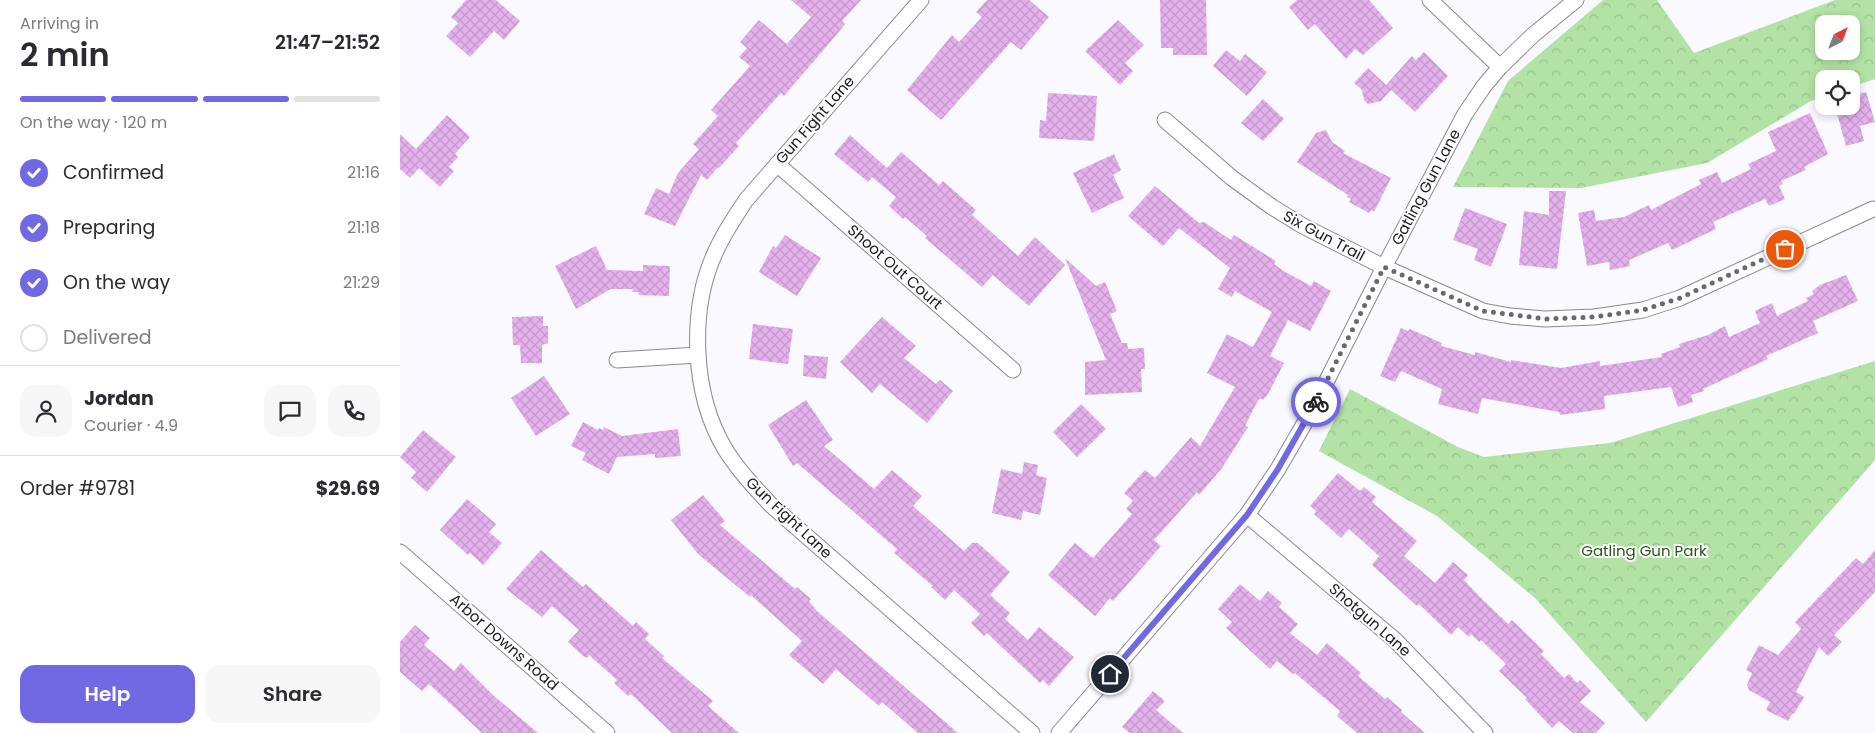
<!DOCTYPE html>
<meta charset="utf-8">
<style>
:root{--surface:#fff;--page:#f7f7f7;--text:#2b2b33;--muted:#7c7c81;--line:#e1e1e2;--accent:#7169e4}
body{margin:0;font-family:Poppins,sans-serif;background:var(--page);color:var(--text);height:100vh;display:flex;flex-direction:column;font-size:19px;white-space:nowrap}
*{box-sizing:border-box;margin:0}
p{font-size:16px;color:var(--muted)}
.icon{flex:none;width:28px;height:28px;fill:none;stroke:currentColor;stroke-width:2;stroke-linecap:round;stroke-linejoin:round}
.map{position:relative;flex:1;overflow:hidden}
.sheet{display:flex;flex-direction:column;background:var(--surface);width:400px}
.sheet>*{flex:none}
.needle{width:32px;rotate:42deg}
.controls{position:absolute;left:1415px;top:15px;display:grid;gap:10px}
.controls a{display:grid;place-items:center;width:45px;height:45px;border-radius:10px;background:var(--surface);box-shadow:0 2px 8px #0003;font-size:25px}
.pin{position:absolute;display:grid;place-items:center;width:42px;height:42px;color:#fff;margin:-21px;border:2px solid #fff;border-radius:50%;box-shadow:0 1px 5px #0007}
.courier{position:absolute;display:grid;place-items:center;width:50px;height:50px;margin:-25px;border:4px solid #7169e4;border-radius:50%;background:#fff;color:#222;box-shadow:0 1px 6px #0007}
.headline em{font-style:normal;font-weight:600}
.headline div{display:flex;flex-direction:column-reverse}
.headline{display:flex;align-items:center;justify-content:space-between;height:85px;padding:0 20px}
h1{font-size:32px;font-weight:600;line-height:38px}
.bar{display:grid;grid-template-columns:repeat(4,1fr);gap:8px 5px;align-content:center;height:60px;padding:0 20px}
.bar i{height:6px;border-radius:4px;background:var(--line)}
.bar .selected{background:var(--accent)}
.bar p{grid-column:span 4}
.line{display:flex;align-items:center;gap:12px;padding:0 20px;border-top:1px solid var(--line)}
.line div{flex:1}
.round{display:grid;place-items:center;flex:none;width:52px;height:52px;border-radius:15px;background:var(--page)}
ol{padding:0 20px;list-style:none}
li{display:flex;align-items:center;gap:15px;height:55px}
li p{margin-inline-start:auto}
li .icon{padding:5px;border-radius:50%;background:var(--accent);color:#fff;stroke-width:4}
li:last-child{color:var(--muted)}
li i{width:28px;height:28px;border:2px solid var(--line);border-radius:50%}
.button{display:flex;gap:10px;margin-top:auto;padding:10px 20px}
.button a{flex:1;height:58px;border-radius:15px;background:var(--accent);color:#fff;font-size:20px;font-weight:600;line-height:58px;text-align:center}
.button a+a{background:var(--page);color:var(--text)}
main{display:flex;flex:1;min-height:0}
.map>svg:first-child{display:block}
.park{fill:url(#park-crowns);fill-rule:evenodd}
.building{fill:url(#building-cross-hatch)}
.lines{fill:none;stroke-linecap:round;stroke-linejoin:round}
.minor-casing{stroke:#898991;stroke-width:17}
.minor{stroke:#fff;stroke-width:15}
.done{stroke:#69686d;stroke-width:5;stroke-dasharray:0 9}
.route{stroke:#7169e4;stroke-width:6}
.labels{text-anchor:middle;stroke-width:4;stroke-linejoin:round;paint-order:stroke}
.street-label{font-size:15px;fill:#1b1a1e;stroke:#fff}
.park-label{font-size:15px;fill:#285518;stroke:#fff}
</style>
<main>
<section class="sheet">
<div class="headline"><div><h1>2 min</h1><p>Arriving in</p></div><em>21:47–21:52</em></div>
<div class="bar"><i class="selected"></i><i class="selected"></i><i class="selected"></i><i></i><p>On the way · 120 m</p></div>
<ol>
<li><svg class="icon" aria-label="check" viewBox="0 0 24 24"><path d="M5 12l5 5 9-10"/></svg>Confirmed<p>21:16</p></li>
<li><svg class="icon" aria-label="check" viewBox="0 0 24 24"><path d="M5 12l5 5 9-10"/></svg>Preparing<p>21:18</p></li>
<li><svg class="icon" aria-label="check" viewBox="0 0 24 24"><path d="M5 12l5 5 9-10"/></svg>On the way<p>21:29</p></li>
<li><i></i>Delivered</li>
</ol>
<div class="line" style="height:90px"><a class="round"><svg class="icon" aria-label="person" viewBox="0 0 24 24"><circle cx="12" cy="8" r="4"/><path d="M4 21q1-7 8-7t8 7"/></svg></a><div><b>Jordan</b><p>Courier · 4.9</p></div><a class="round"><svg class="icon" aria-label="chat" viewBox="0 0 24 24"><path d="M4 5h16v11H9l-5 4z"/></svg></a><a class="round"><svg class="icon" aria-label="phone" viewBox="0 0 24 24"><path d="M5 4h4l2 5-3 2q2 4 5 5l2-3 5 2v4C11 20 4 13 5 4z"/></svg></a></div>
<div class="line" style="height:65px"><div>Order #9781</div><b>$29.69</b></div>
<div class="button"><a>Help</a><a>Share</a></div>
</section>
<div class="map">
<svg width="1475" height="733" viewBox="0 0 1475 733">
<defs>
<pattern id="park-crowns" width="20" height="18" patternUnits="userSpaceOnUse" patternTransform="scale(1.25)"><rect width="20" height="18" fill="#b3e2a5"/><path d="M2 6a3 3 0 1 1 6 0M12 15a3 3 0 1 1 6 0" fill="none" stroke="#99c18e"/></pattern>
<pattern id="building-cross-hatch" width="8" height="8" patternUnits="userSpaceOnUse" patternTransform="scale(1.25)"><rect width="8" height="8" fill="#e5b1ed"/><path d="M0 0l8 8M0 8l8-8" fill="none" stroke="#c498cb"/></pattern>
</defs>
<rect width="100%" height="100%" fill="#f9f9ff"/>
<g class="park">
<path d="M1203 0H1257L1294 53 1435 0H1475V79L1451 87V79H1424V97L1411 101 1307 163 1181 188 1053 187 1108 81ZM1424 24H1451V51H1424Z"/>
<polygon points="1475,361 1475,460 1246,722 1135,598 1037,516 919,451 950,389 1058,447 1084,457 1210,443"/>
</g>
<g class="building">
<polygon points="66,0 96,0 120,21 104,40 94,31 70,57 46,36 58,23 51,17"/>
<polygon points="391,0 461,0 442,21 445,24 438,33 384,96 381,93 336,143 339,146 319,168 318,167 307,180 301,175 275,226 244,214 256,188 269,194 278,173 299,149 293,144 318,116 311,110 350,66 339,57 347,48 340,42 359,20 387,44 411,17"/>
<polygon points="587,0 629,0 649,17 621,50 611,42 541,120 507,90 552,35 559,42 582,17 576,12"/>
<polygon points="760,0 806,0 807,55 773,55 773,48 761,48"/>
<polygon points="897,0 969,0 993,28 963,55 955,49 946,59 915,24 908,30 889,7"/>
<polygon points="718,20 744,45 725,63 733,71 720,85 685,51"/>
<polygon points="826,50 840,61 845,54 867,72 847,96 813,66"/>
<polygon points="1024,52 1048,76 1015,112 991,90 981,101 968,104 964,100 962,90 954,83 968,68 986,85 1012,56 1016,60"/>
<polygon points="1466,92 1475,122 1460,126 1464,141 1446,146 1435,106 1451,106 1451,97"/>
<polygon points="648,93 697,96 694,141 639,138 640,120 646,121"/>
<polygon points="863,99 884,119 863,141 841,123"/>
<polygon points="1410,113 1428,154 1404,167 1406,170 1381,181 1383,184 1379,186 1385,199 1369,206 1365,199 1313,222 1316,229 1272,250 1268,243 1229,260 1230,266 1210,270 1209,262 1187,266 1178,213 1194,210 1196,221 1224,217 1249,205 1251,210 1301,184 1299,180 1317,172 1322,183 1351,169 1348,164 1376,151 1368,132"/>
<polygon points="47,115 70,137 55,154 58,157 49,167 54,171 40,187 19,168 10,178 0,169 0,134 16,149"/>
<polygon points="926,130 932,142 945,151 943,153 991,178 974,212 971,210 969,213 949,202 951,199 947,197 948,195 897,162 916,133"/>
<polygon points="450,135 487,168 501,152 539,185 543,181 576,210 572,215 618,256 635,237 665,265 629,306 593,275 582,287 525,238 527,236 505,217 503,219 489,206 496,197 472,177 468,182 434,154"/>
<polygon points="714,154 721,170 713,175 724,198 692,213 673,173"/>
<polygon points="755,186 799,223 804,222 831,240 834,235 876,261 874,264 882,270 911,286 914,281 931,291 910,331 888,320 870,356 884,363 868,394 863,400 860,398 856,404 845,426 848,427 822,468 799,495 797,492 754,540 761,546 713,601 710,598 695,616 648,575 675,543 693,558 732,514 726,509 733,501 724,493 745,470 755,478 791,437 800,446 835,387 807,373 827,334 853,347 872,312 835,291 832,297 818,289 830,268 779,228 763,246 728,216"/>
<polygon points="1149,191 1166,191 1157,269 1119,265 1124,211 1149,215"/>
<polygon points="1065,208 1107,224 1091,267 1074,260 1078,249 1053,240"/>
<polygon points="385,235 421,258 397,296 359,272 373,246 376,248"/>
<polygon points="196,246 207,270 243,271 243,265 270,266 269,296 238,295 239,292 232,292 233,289 211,289 176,309 155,266"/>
<polygon points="665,258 696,286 705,282 717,311 710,314 722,343 727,343 728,349 744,348 745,369 741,369 742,392 685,395 685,362 706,360"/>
<polygon points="1446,275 1458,301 1413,321 1418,333 1366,356 1368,359 1303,389 1304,391 1291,395 1293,402 1278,407 1271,387 1204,396 1205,409 1160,415 1159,412 1082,398 1078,414 1038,404 1042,389 1001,371 995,382 980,376 1001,328 1008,331 1010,329 1042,343 1041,346 1075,355 1075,352 1111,362 1111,360 1161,368 1200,361 1200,366 1262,357 1261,354 1280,347 1279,344 1308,335 1325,326 1329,337 1360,323 1355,311 1372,303 1377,316 1408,301 1406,298 1414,294 1412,291 1420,285"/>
<polygon points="143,316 143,326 148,326 148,343 142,345 142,363 121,363 120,345 113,345 112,317"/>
<polygon points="482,317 516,346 504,358 536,384 540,380 553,391 527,423 480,384 472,393 440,362"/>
<polygon points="353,324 393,329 388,364 349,359"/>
<polygon points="404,355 428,357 426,379 403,376"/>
<polygon points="144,376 170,414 136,436 111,398"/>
<polygon points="406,400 433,440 424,446 474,489 492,470 522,496 513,506 564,551 572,543 578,543 610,572 590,595 610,613 605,619 628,640 639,627 674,657 649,686 643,680 640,683 587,633 584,636 571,623 580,614 554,590 545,600 531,587 533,586 494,553 497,549 397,463 393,466 368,425"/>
<polygon points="681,404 706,429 677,457 653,432"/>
<polygon points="183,422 198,430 199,428 203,430 204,427 222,436 278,429 281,456 255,458 255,454 217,457 209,474 182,460 186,453 171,446"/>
<polygon points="23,430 56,457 27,492 11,478 16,472 0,457"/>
<polygon points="624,462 638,465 636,475 647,478 640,515 623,511 621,520 592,513 601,469 622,474"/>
<polygon points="938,473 960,491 964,487 976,497 972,502 1017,541 1004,556 1035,583 1053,562 1068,575 1064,580 1079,596 1108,624 1112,620 1144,651 1141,654 1164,678 1169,674 1177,683 1180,680 1191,691 1180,702 1205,723 1196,733 1173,733 1159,721 1152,728 1125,699 1127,698 1099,671 1106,664 1081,640 1079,642 1071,634 1069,637 1058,627 1051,635 1019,604 1017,606 972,565 979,556 949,529 941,538 914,514 916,511 910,506"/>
<polygon points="303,495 325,521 320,525 395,589 397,587 411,599 409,601 417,611 558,733 518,733 482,702 479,706 436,669 423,684 389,655 402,641 351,595 350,597 298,554 271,520"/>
<polygon points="67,499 96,524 89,532 102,543 83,565 70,553 68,555 40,530"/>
<polygon points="141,550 183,587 186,584 233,626 236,622 249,634 245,639 264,656 262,658 313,701 308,706 339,733 272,733 231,694 228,696 214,683 217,680 189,655 187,658 183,656 168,642 179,630 152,606 142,617 106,589"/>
<polygon points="1475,550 1475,592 1434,635 1442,642 1428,656 1419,647 1396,692 1404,697 1394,714 1393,713 1388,721 1366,710 1370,702 1349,690 1347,685 1352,673 1346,670 1359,645 1378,655 1401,629 1395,622 1456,558 1463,564"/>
<polygon points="840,584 860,601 868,591 882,603 879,607 898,624 890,633 917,655 927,643 961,673 958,676 985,699 987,697 1002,710 1001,712 1025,733 957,733 937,716 940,711 895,673 893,674 877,661 870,669 826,628 832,622 818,609"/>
<polygon points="15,625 30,638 24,645 54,671 61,663 94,696 138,733 82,733 29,684 22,691 0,672 0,642"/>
<polygon points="753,691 765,701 756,710 783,733 730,733 722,727"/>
</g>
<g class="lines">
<defs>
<g id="minor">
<path d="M521 0 346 200C335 217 323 234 315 253 289 310 292 394 325 449 338 470 355 488 371 505L632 733"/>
<polyline points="1030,0 1100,67"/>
<polyline points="765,120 832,178 872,207 903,226 984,267 1083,311 1110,316 1145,319 1194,317 1243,310 1280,298 1473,209"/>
<polyline points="377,164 613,370"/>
<polyline points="217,360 298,355"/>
<polyline points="847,515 995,640 1085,733"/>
<polyline points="0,552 207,733"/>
<polyline points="659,733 847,515 878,469 911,412 984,267 1065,114 1084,86 1100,67 1133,35 1176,0"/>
</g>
</defs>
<use href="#minor" class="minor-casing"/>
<use href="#minor" class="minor"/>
</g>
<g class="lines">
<polyline class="done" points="916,402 984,267 1083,311 1146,319 1194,317 1243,310 1280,298 1385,249"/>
<polyline class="route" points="710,674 847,515 878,469 916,402"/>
</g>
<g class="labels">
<g class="street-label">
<text transform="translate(415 120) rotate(-49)" y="5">Gun Fight Lane</text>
<text transform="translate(1026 187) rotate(-62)" y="5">Gatling Gun Lane</text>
<text transform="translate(924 236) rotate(28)" y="5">Six Gun Trail</text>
<text transform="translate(495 267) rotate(41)" y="5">Shoot Out Court</text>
<text transform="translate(389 518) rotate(43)" y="5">Gun Fight Lane</text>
<text transform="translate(970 620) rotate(41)" y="5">Shotgun Lane</text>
<text transform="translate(104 642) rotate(41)" y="5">Arbor Downs Road</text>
</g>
<g class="park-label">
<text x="1244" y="556">Gatling Gun Park</text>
</g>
</g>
</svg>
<div class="controls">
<a><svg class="needle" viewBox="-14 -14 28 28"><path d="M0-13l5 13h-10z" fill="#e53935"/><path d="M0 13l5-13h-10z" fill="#7c7c81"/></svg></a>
<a><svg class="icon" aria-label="locate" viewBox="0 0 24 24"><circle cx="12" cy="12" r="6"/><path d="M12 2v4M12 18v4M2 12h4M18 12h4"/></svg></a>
</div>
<div class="pin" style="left:1385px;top:249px;background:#ea580c"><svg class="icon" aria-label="bag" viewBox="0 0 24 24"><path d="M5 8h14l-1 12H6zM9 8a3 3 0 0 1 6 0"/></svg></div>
<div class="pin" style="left:710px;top:674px;background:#1f2937"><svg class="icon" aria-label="home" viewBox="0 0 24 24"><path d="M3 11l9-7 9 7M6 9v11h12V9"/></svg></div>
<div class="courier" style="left:916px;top:402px"><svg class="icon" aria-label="bike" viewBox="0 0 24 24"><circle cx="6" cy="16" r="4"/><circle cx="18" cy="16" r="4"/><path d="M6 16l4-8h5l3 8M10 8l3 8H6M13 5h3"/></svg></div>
</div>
</main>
